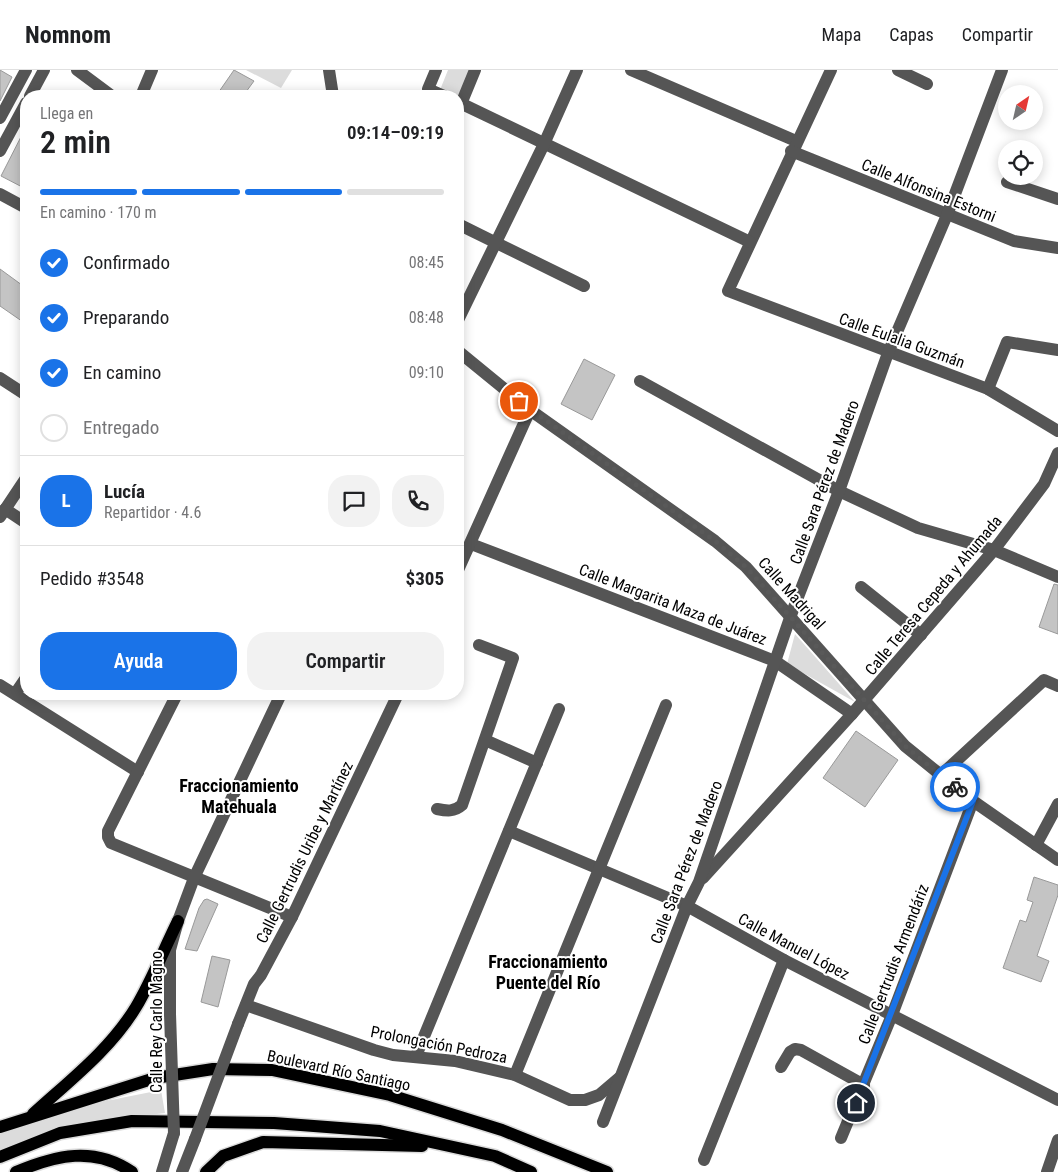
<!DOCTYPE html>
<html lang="es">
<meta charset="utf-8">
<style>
:root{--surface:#fff;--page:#f2f2f2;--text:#202124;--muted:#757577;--line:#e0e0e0;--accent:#1a73e8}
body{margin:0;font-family:"Roboto Condensed",sans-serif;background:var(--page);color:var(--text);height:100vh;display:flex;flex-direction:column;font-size:19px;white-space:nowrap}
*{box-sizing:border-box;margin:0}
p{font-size:16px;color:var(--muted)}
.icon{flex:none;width:28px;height:28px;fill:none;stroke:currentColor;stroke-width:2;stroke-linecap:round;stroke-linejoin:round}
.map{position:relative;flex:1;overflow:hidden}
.details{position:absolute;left:20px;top:20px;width:444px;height:610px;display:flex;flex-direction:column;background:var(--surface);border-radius:20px;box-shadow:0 2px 12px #0003}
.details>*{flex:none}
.needle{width:32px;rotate:34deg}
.tools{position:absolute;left:998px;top:15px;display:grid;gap:10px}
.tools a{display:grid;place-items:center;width:45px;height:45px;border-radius:50%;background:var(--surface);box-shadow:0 2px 12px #0003;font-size:25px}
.pin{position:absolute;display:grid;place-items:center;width:42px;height:42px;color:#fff;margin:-21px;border:2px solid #fff;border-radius:50%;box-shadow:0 1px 5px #0007}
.courier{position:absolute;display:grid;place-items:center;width:50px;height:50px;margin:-25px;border:4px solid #1a73e8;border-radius:50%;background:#fff;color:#222;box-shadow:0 1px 6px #0007}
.headline em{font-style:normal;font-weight:600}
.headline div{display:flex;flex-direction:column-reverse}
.headline{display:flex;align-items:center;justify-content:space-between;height:85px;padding:0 20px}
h1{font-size:32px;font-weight:600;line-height:38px}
.bar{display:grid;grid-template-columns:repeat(4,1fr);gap:8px 5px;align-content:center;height:60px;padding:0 20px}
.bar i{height:6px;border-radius:4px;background:var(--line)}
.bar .current{background:var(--accent)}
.bar p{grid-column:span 4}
.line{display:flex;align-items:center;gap:12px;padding:0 20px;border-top:1px solid var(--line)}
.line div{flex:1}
.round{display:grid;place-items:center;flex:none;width:52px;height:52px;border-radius:20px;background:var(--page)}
ol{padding:0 20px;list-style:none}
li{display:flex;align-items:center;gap:15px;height:55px}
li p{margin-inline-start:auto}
li .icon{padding:5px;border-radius:50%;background:var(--accent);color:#fff;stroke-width:4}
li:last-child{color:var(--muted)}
li i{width:28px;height:28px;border:2px solid var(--line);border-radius:50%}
.primary-button{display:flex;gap:10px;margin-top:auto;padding:10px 20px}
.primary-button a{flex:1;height:58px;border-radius:20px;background:var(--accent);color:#fff;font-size:20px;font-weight:600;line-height:58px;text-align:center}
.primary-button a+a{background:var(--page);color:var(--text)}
header{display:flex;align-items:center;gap:30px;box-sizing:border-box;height:70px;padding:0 25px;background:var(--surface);border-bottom:1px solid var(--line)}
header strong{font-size:24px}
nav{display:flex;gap:28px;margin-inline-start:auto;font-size:18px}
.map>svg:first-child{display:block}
.green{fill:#dcdcdc}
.building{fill:#c4c4c4;stroke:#999}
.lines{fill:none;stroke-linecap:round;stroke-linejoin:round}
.major-casing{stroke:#dbdbdb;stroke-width:15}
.minor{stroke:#555;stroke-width:12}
.major{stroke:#000;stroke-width:12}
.minor-bridge{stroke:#555;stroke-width:12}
.done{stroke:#595959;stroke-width:5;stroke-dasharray:0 9}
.route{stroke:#1a73e8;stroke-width:6}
.labels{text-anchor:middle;stroke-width:4;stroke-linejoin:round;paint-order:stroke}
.street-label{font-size:16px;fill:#000;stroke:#fff}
.neighbourhood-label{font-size:18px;font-weight:bold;fill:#000;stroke:#fff}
</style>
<header>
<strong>Nomnom</strong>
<nav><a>Mapa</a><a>Capas</a><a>Compartir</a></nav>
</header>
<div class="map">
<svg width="1058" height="1102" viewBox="0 0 1058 1102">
<rect width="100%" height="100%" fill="#fff"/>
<g class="green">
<polygon points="246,0 292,0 281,18"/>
<polygon points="448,0 470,0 458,26 440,20"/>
<polygon points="795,564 855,632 787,594"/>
<polygon points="161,1020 165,1043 96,1051 0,1082 0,1063 91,1034"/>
</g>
<g class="building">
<polygon points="0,0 12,7 0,31"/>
<polygon points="234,0 254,11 243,26 216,26"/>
<polygon points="26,57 26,119 1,106"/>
<polygon points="0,199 26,218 26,254 0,236"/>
<polygon points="584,289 615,305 592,350 561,334"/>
<polygon points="1054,514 1058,515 1058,564 1039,557"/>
<polygon points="856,661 898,690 865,737 823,708"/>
<polygon points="1034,807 1058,815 1058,825 1037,886 1049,891 1041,912 1003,898 1020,850 1026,852 1033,832 1027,830"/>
<polygon points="207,829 218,834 197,881 185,879 199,838 204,830"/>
<polygon points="212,886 230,890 218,937 201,932"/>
</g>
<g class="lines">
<defs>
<g id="major">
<path d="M33 1044C69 1011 110 980 136 937 152 910 164 879 178 851"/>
<polyline points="0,1057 155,1008 213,999 272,1000 390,1025 502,1060 607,1102"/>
<polyline points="0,1087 60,1063 132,1051 274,1053 380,1061 495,1086 531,1102"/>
<path d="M16 1102C56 1085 94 1076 132 1102"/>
<polyline points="206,1102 223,1086 263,1072 422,1076"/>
</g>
</defs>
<use href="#major" class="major-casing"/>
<g class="minor">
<polyline points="77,0 112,26"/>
<polyline points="329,0 333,26"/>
<polyline points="436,0 428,19 444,26"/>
<polyline points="631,0 796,71"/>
<polyline points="831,0 728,221 988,319 1058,361"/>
<polyline points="898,0 927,14"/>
<polyline points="30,26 44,0"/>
<polyline points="141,26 152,0"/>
<polyline points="458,32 750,172"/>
<polyline points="461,34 475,0"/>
<polyline points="0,48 26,0"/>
<polyline points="0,81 26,33"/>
<polyline points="791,81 1014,171 1058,178"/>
<polyline points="1007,112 1058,129"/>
<polyline points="0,124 26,138"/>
<polyline points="458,154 584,216"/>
<polyline points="458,250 544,74 577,0"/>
<polyline points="458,281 530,340 715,471 746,497 905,676 973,731 1058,790"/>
<polyline points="0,308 26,325"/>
<polyline points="640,311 839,421 918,458 994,480 1058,507"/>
<polyline points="988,319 1007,272 1058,280"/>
<polyline points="5,439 26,453"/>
<polyline points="0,447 26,408"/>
<polyline points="471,474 775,591 852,644"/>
<polyline points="458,500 530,340"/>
<polyline points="861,517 921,565"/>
<polyline points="0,615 138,702"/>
<polyline points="15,624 26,608"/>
<polyline points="177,624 108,761 108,767 111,773 292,847"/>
<polyline points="485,670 537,693"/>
<polyline points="941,705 1044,610 1058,616"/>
<path d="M437 739C447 741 454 742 462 735L513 588 479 575"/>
<polyline points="509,761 687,836 784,890 1058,1030"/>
<polyline points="1036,775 1058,734"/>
<polyline points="703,808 852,644 994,480 1044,414 1058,383"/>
<polyline points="246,935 374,980 393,985 455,991 515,1005 570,1030 585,1030 599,1025 619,1008"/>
<polyline points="170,944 170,880 178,851 194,808 281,624"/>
<polyline points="238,954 254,914 261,905 292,847 398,624"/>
<polyline points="416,986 559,639"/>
<polyline points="781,997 790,982 795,979 801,980 864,1015"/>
<polyline points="515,1005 666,635"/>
<polyline points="603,1052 687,836 699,812 791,545 839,421 888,283 947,145 1002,0"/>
<polyline points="841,1068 892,945 973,731"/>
<polyline points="704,1090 784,890"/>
<polyline points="162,1102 174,1063"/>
<polyline points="182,1102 195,1069"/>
<polyline points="1047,1102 1058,1070"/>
</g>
<use href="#major" class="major"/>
<g class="minor-bridge">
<polyline points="170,944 174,1063"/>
<polyline points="195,1069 238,954"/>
</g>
</g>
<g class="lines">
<polyline class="done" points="519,331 715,471 746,497 905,676 955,717"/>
<polyline class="route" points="856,1033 973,731 955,717"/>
</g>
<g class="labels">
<g class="street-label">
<text transform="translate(929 120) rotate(22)" y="6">Calle Alfonsina Estorni</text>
<text transform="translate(902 270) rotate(20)" y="6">Calle Eulalia Guzmán</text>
<text transform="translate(824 412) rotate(-70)" y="6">Calle Sara Pérez de Madero</text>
<text transform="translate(792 523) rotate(48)" y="6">Calle Madrigal</text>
<text transform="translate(933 525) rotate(-50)" y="6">Calle Teresa Cepeda y Ahumada</text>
<text transform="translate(673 534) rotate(21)" y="6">Calle Margarita Maza de Juárez</text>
<text transform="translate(304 782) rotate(-64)" y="6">Calle Gertrudis Uribe y Martínez</text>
<text transform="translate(686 792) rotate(-69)" y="6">Calle Sara Pérez de Madero</text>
<text transform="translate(794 876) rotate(28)" y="6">Calle Manuel López</text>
<text transform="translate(893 894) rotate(-69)" y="6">Calle Gertrudis Armendáriz</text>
<text transform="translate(156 952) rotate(-90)" y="6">Calle Rey Carlo Magno</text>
<text transform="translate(439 974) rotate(11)" y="6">Prolongación Pedroza</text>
<text transform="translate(339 1000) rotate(12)" y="6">Boulevard Río Santiago</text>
</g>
<g class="neighbourhood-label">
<text x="239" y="722">Fraccionamiento<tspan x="239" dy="21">Matehuala</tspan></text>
<text x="548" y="898">Fraccionamiento<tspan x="548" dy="21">Puente del Río</tspan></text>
</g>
</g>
</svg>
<div class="tools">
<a><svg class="needle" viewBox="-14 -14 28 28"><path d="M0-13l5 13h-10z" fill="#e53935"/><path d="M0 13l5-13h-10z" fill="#757577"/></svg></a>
<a><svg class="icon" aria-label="locate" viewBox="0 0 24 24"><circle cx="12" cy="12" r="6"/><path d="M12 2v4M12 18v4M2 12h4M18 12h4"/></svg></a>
</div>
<div class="pin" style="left:519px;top:331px;background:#ea580c"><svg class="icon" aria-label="bag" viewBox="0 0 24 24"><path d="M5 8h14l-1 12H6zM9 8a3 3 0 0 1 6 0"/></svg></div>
<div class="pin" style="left:856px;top:1033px;background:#1f2937"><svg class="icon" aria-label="home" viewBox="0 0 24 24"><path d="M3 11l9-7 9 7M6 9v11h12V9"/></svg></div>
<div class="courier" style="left:955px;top:717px"><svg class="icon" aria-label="bike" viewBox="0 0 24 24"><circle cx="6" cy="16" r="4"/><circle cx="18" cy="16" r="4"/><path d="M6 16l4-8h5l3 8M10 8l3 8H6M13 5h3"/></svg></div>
<section class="details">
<div class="headline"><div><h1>2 min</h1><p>Llega en</p></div><em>09:14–09:19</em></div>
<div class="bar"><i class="current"></i><i class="current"></i><i class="current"></i><i></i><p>En camino · 170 m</p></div>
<ol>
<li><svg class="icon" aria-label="check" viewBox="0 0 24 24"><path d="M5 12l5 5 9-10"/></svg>Confirmado<p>08:45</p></li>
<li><svg class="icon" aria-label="check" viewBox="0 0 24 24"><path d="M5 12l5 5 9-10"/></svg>Preparando<p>08:48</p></li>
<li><svg class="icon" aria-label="check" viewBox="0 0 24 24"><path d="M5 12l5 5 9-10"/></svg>En camino<p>09:10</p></li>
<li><i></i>Entregado</li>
</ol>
<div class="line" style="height:90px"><b class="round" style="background:var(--accent);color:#fff">L</b><div><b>Lucía</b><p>Repartidor · 4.6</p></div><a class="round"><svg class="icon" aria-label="chat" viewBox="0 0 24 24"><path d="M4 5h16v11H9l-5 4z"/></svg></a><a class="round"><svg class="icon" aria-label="phone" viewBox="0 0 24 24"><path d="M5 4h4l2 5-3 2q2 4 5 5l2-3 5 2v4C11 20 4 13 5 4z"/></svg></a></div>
<div class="line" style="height:65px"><div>Pedido #3548</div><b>$305</b></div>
<div class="primary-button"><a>Ayuda</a><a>Compartir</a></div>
</section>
</div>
